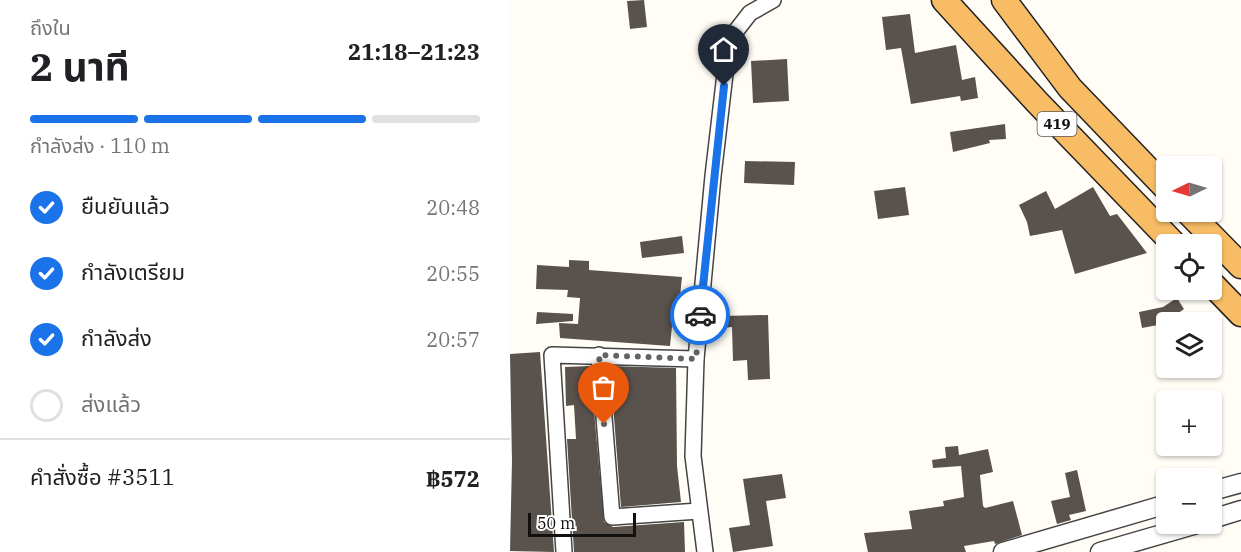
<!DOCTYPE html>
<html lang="th">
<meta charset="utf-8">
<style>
:root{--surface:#fff;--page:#f2f2f2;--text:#202124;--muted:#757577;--line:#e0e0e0;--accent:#1a73e8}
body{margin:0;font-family:"IBM Plex Serif","Noto Sans Thai",serif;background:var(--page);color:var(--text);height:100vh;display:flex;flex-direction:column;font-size:22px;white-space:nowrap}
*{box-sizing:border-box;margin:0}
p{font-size:20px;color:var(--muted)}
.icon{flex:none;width:33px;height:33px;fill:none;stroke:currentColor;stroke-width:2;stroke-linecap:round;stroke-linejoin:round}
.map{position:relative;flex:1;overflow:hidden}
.drawer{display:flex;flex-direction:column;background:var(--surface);width:510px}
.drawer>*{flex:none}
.needle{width:39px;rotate:265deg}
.fabs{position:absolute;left:646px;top:156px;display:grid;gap:12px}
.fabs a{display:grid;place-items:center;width:66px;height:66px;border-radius:6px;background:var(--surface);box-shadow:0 2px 4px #0004;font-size:30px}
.scale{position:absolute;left:18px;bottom:15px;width:108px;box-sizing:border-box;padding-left:6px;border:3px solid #111;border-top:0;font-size:16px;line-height:21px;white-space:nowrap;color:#111;-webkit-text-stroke:4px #fff;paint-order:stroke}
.pin{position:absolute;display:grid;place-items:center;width:51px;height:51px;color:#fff;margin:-62px -26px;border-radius:50% 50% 50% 0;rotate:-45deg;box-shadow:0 0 6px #0007}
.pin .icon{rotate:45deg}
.courier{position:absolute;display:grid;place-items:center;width:60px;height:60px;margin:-30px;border:4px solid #1a73e8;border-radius:50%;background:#fff;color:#222;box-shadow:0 2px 8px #0007}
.summary em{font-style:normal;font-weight:700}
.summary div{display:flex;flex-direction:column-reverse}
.summary{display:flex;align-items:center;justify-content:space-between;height:102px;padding:0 30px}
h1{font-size:39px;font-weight:700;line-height:45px}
.bar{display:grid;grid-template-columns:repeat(4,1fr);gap:9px 6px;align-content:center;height:72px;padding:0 30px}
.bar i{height:8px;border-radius:4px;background:var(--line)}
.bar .selected{background:var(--accent)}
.bar p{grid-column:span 4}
.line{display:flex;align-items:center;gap:15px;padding:0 30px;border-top:2px solid var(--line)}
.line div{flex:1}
ol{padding:0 30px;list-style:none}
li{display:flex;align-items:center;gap:18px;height:66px}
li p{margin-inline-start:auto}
li .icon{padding:6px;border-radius:50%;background:var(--accent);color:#fff;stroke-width:4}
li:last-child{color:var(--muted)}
li i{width:33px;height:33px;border:3px solid var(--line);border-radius:50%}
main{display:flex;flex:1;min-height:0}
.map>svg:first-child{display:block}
.building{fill:#5a524d}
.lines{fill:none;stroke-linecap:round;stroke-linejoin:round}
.minor-casing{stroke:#444;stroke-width:18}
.tertiary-casing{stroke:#444;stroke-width:21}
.trunk-casing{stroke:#222;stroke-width:27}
.minor{stroke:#fff;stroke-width:15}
.tertiary{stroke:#fff;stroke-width:18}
.trunk{stroke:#f7bc64;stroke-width:24}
.done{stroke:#646461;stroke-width:6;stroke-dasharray:0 10.8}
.route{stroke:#1a73e8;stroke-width:8}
.labels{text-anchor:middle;stroke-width:6;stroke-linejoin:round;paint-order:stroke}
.shield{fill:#fff;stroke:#585858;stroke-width:1.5}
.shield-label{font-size:15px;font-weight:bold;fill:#111}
</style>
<main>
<section class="drawer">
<div class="summary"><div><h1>2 นาที</h1><p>ถึงใน</p></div><em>21:18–21:23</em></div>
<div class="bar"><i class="selected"></i><i class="selected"></i><i class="selected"></i><i></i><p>กำลังส่ง · 110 m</p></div>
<ol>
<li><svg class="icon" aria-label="check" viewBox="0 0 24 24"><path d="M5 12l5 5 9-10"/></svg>ยืนยันแล้ว<p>20:48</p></li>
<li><svg class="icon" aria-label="check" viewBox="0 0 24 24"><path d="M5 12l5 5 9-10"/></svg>กำลังเตรียม<p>20:55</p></li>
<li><svg class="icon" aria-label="check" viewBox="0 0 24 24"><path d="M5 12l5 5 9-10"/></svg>กำลังส่ง<p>20:57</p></li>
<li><i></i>ส่งแล้ว</li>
</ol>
<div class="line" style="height:78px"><div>คำสั่งซื้อ #3511</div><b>฿572</b></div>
</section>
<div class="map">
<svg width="731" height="552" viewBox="0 0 731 552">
<rect width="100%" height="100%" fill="#fffdf5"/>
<g class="building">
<polygon points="134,0 137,27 120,29 117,1"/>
<polygon points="400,14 405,53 446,45 452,80 465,77 468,98 451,101 450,96 401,104 391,48 376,50 372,17"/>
<polygon points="277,59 279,101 243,103 241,61"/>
<polygon points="495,124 496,139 479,140 480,143 443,152 440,132"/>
<polygon points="235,161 285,162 284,185 234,183"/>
<polygon points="395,187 399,215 368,219 364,191"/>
<polygon points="583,187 600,216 607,214 637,253 565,274 552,230 520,236 517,222 509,205 536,191 545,209"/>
<polygon points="172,236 174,253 132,258 130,242"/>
<polygon points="59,260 79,261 79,270 172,277 169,306 164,306 160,346 50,338 49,323 68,324 70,298 57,297 58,290 26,289 27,265 59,267"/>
<polygon points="667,298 674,309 653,324 632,328 629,312 653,307"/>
<polygon points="27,312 63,314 63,321 26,324"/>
<polygon points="258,315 260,379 238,380 237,360 223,361 222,327 213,328 213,316"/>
<polygon points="30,352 44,552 0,551 2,461 0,354"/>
<polygon points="80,366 94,522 103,527 174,522 175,552 64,552 57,439 66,439 64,405 56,406 55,367"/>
<polygon points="100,366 166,368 167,466 171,502 111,507"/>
<polygon points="448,446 449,455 478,449 483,472 470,475 473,506 475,508 503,501 512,535 485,544 484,541 454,546 456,552 358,552 354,533 402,529 399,511 434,506 433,501 454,497 451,466 423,468 422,460 436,458 435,447"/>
<polygon points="567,470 576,511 559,515 561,520 547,524 541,501 560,497 555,473"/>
<polygon points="272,474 276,498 256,501 263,546 223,552 219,528 240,525 233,479"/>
</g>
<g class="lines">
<defs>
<g id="minor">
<polyline points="89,355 102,517 189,511"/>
<polyline points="54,552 42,355 186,359"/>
<polyline points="195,552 183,456 186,359 203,176 219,40 240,13 263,0"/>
</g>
<g id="tertiary">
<polyline points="702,491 731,483"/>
<polyline points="702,519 731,510"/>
<polyline points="493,552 657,504"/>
<polyline points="590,552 687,524"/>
</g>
<g id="trunk">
<polyline points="434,0 527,102 664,244"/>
<polyline points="494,0 560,88 657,189"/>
<polyline points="678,212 731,266"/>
<polyline points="702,284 731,314"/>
</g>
</defs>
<use href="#minor" class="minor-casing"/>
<use href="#tertiary" class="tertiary-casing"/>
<use href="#trunk" class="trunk-casing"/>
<use href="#minor" class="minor"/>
<use href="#tertiary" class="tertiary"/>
<use href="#trunk" class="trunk"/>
</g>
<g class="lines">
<polyline class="done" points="94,424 89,355 186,359 190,315"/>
<polyline class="route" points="190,315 214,86"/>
</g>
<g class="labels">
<rect class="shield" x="527.5" y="112" width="39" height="24" rx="4.5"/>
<g class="shield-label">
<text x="547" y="129">419</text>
</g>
</g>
</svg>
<div class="fabs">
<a><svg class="needle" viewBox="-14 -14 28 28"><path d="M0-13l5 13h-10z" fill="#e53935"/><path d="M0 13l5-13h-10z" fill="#757577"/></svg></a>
<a><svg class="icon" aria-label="locate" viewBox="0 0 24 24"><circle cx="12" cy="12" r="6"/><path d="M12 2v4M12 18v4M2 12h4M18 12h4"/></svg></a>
<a><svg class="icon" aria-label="layers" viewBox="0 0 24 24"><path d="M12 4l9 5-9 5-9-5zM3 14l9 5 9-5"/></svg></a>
<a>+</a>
<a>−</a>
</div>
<div class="scale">50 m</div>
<div class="pin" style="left:94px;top:424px;background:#ea580c"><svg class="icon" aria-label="bag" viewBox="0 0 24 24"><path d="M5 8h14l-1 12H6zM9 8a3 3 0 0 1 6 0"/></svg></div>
<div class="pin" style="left:214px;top:86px;background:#1f2937"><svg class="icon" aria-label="home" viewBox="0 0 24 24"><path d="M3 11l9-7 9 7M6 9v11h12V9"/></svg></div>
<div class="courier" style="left:190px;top:315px"><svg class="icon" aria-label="car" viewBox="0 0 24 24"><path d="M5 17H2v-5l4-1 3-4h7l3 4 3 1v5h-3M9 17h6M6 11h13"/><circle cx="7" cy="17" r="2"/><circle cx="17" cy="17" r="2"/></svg></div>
</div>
</main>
